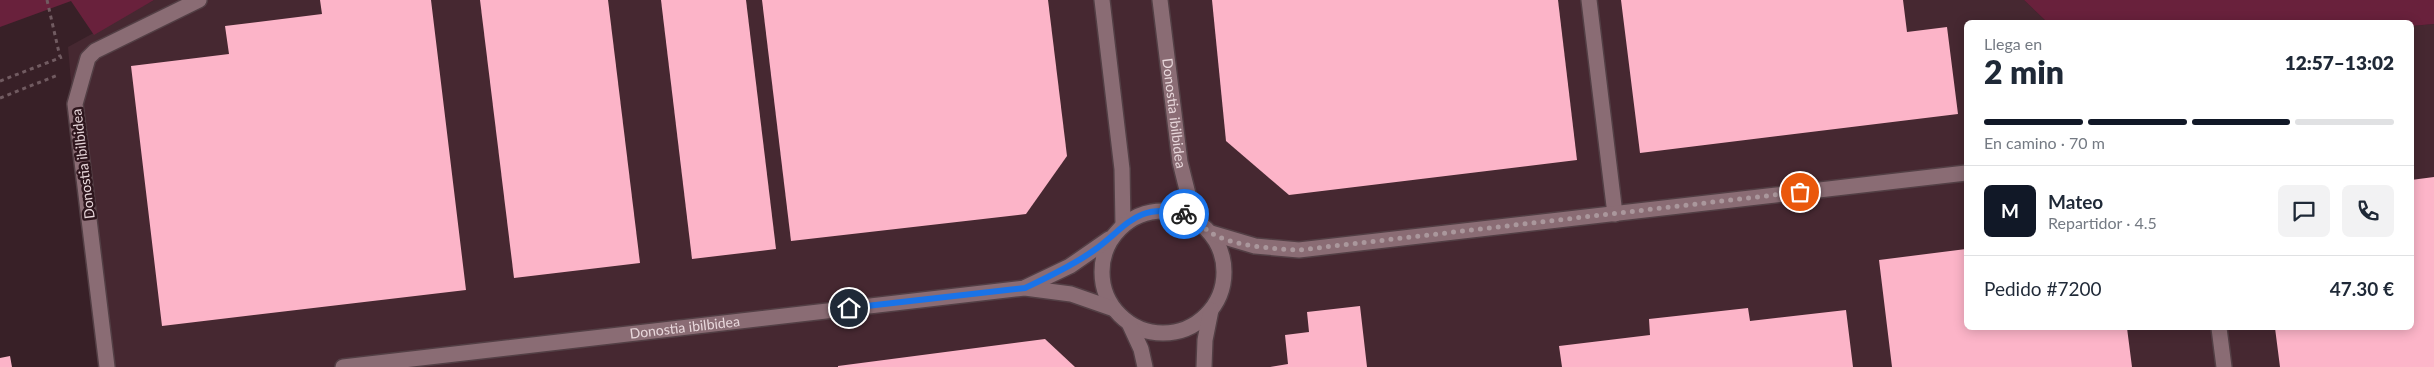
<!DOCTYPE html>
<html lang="es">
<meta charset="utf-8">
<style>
:root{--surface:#fff;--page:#f2f2f3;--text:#1f2937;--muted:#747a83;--line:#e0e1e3;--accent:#111827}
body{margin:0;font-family:Lato,sans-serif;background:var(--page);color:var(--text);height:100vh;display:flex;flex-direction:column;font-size:19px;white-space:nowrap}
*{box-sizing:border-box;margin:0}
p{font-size:16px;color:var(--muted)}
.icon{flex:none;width:28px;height:28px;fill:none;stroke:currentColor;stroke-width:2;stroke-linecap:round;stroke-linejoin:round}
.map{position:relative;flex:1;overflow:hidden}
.panel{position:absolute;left:1964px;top:20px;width:450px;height:310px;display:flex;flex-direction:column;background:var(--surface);border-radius:8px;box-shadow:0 2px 12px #0003}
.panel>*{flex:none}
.pin{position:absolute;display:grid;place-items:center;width:42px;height:42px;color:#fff;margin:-21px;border:2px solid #fff;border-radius:50%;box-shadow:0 1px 5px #0007}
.courier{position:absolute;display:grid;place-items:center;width:50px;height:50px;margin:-25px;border:4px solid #1a73e8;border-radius:50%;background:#fff;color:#222;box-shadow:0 1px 6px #0007}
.overview em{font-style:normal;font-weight:800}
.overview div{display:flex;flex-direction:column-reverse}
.overview{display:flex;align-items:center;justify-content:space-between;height:85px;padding:0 20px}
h1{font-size:32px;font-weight:800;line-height:38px}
.bar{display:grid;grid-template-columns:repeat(4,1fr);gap:8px 5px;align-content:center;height:60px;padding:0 20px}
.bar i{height:6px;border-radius:4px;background:var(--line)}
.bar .active{background:var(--accent)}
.bar p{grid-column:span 4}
.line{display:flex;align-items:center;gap:12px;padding:0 20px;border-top:1px solid var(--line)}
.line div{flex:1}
.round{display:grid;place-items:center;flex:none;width:52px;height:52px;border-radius:8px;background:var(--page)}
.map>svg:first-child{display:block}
.built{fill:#462831}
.green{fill:#69213c}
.building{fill:#fcb4c8}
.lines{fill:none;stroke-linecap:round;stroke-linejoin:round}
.minor-casing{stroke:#533f45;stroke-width:18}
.path{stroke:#715b61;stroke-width:3;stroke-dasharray:4 4;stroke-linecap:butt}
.minor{stroke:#8a6c74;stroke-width:15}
.done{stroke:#aa979c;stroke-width:5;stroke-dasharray:0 9}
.route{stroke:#1a73e8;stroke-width:6}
.labels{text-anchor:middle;stroke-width:5;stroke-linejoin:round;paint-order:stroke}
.street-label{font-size:14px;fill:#e8d7db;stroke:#2e161d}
</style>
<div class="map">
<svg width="2434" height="367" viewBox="0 0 2434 367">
<rect width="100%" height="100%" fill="#382027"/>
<polygon class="built" points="154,0 2024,0 2047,22 1966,22 1966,328 2411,328 2411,26 2434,24 2434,367 107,367 77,149 68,47"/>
<g class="green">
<polygon points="0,0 154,0 94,35 71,1 0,27"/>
<polygon points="2024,0 2434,0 2434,24 2411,26 2411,22 2047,22"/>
</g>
<g class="building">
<polygon points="320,0 431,0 466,290 162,326 131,66 229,54 225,26 322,14"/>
<polygon points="480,0 608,0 640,263 514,278"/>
<polygon points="661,0 746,0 776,249 692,259"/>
<polygon points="762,0 1048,0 1067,156 1026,214 791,241"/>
<polygon points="1212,0 1558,0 1577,160 1289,195 1226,141"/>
<polygon points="1621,0 1903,0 1907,32 1947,27 1958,114 1640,153"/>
<polygon points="2434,177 2434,367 2280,367 2275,328 2411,328 2411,180"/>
<polygon points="1966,249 1966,328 2127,328 2132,367 1892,367 1879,260"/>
<polygon points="1360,306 1367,367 1270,367 1288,364 1285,335 1309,332 1307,312"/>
<polygon points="1748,308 1750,321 1846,310 1853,367 1562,367 1559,346 1650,335 1649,319"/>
<polygon points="1045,339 1075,367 838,367 838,366"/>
<polygon points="10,356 12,367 0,367 0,358"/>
</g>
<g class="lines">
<defs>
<g id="minor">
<polyline points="1102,0 1122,169 1123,225"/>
<path id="s1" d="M1160 0 1180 162 1188 194 1200 222"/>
<polyline points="1589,0 1615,214"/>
<circle cx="1163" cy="272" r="61"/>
<polyline points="1211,233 1255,246 1299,250 1966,173"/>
<polyline points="1026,287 1070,266 1109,239"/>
<polyline points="1129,323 1141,349 1145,367"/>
<polyline points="2219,328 2224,367"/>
<polyline points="107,367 75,104 88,58 95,51 199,0"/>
<path id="s2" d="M343 367 1025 288 1071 294 1114 309"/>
<polyline points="1204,367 1205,340 1211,310"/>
</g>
</defs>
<use href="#minor" class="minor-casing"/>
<g class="path">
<polyline points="47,0 60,57"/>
<polyline points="0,81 62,57"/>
<polyline points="0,98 58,75"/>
</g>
<use href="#minor" class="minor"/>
</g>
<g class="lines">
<path class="done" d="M1184 214C1195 218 1201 226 1210 232 1230 246 1275 249 1299 250L1800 192"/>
<path class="route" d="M849 308 1025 288C1048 277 1072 266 1093 251 1127 227 1136 202 1184 214"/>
</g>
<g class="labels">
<g class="street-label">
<text dy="5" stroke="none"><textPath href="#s1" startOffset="114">Donostia ibilbidea</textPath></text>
<text transform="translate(83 164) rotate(-97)" y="5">Donostia ibilbidea</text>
<text dy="5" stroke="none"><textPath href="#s2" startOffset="344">Donostia ibilbidea</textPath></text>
</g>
</g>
</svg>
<div class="pin" style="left:1800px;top:192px;background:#ea580c"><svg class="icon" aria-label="bag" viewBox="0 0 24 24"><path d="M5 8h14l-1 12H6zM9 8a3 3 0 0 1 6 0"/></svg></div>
<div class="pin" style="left:849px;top:308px;background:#1f2937"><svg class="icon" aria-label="home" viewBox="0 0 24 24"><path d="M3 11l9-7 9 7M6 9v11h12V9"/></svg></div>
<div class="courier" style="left:1184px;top:214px"><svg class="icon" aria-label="bike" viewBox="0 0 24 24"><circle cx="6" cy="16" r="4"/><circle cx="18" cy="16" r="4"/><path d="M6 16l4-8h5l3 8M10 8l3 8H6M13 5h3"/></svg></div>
<section class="panel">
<div class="overview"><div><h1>2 min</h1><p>Llega en</p></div><em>12:57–13:02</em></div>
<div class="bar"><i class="active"></i><i class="active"></i><i class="active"></i><i></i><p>En camino · 70 m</p></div>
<div class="line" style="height:90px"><b class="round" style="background:var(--accent);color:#fff">M</b><div><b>Mateo</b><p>Repartidor · 4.5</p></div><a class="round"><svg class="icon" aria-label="chat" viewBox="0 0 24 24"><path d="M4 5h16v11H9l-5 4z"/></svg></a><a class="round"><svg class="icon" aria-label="phone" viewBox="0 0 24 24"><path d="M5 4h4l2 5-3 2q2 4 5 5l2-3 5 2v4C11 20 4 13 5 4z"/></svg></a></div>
<div class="line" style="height:65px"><div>Pedido #7200</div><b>47.30 €</b></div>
</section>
</div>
